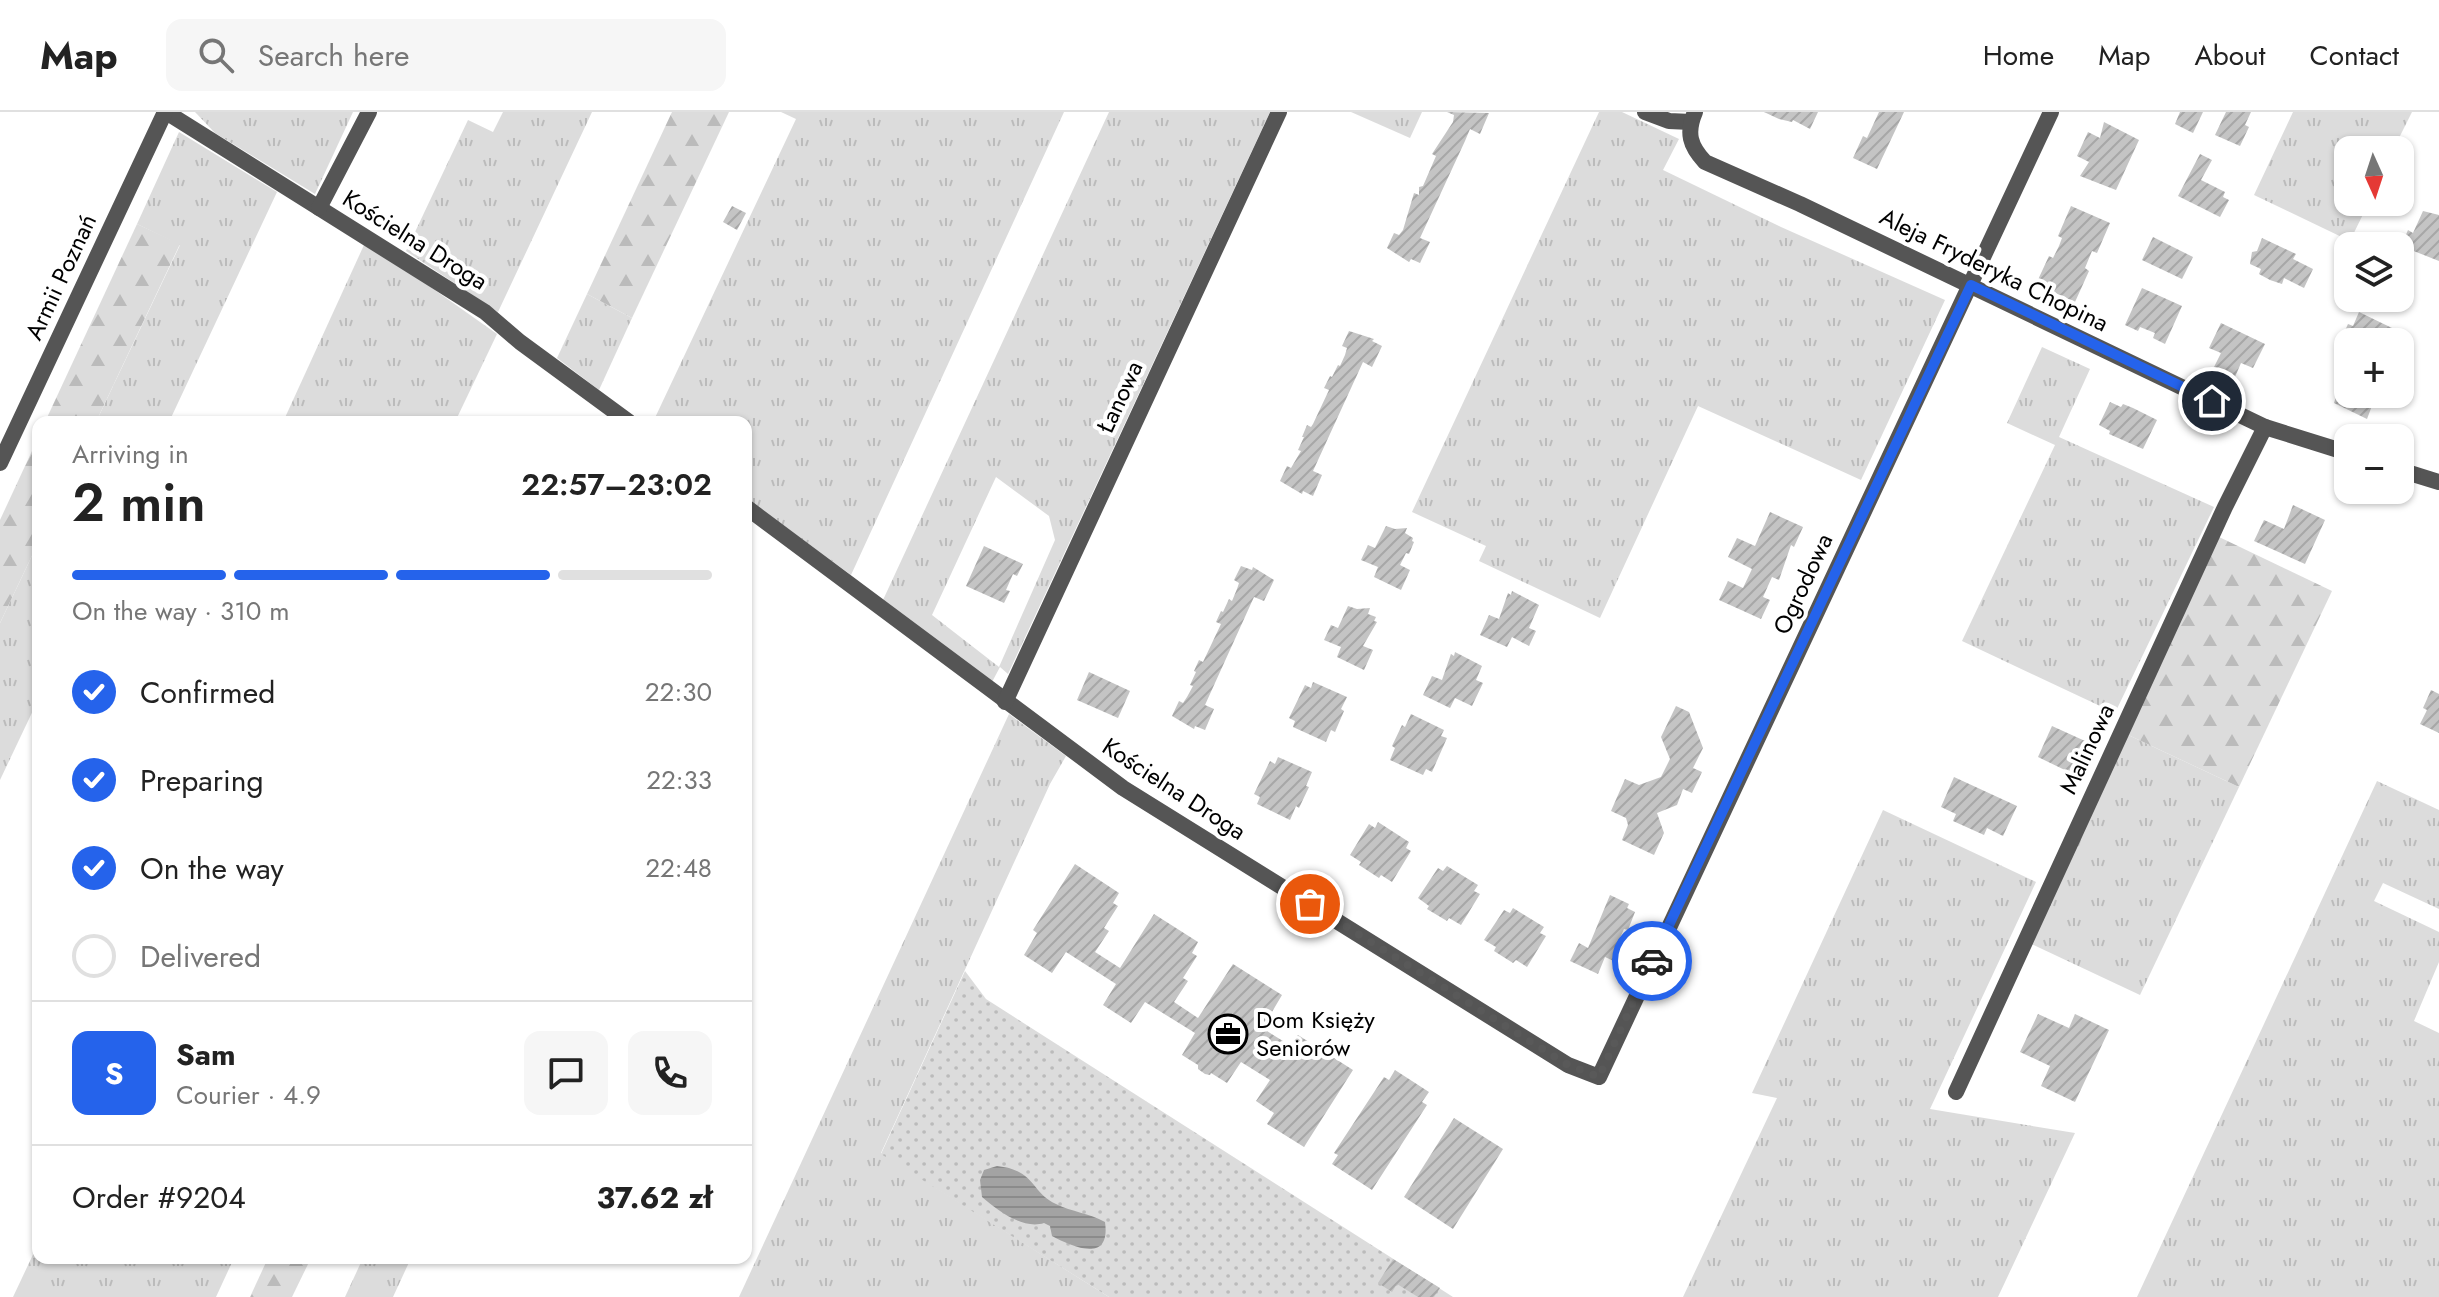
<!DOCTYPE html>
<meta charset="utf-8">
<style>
:root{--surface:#fff;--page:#f6f6f6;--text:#222;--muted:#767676;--line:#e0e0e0;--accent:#2563eb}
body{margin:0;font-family:Jost,sans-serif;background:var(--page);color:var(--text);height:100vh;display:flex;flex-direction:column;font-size:30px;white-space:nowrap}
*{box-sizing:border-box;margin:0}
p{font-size:26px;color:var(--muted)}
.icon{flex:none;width:44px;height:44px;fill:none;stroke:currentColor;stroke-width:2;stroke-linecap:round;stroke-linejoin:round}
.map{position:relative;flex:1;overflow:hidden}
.drawer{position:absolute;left:32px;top:304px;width:720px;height:848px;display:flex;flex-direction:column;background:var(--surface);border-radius:16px;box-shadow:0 2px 6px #0004}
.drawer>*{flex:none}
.needle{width:52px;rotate:177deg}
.tools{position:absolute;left:2334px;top:24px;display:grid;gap:16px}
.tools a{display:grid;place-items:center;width:80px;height:80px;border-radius:16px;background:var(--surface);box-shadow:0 2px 6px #0004;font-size:40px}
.pin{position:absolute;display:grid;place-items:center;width:68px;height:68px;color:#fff;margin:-34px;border:4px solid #fff;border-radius:50%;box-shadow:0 2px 8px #0007}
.courier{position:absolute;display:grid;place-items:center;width:80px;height:80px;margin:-40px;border:6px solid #2563eb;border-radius:50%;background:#fff;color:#222;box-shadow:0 2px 10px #0007}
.head em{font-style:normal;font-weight:600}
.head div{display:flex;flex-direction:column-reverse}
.head{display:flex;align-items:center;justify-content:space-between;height:136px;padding:0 40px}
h1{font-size:52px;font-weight:600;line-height:60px}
.bar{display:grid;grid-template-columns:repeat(4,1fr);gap:12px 8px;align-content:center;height:96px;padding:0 40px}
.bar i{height:10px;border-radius:6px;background:var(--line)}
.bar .on{background:var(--accent)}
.bar p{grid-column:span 4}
.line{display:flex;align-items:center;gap:20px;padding:0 40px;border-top:2px solid var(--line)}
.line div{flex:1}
.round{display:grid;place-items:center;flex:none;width:84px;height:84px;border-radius:16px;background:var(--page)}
ol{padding:0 40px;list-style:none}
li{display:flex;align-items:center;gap:24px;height:88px}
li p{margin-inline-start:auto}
li .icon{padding:8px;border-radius:50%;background:var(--accent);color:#fff;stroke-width:4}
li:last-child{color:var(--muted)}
li i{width:44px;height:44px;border:4px solid var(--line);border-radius:50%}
header{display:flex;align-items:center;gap:48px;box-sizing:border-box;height:112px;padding:0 40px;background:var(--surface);border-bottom:2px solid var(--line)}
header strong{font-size:38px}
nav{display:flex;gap:44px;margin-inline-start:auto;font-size:28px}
.search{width:560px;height:72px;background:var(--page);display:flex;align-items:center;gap:20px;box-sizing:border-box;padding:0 28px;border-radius:16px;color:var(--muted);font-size:30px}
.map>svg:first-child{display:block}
.grass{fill:url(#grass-tufts);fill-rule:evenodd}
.forest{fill:url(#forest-firs)}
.park{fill:url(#park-dots)}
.water{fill:url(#water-rules)}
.building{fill:url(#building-hatch)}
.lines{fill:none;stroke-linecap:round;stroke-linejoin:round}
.minor{stroke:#555;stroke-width:16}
.done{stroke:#595959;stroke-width:8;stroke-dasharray:0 14.4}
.route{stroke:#2563eb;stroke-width:10}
.labels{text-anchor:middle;stroke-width:8;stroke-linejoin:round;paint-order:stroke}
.street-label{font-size:24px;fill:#000;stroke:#fff}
.poi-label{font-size:24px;fill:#000;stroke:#fff;text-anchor:start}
</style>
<header>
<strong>Map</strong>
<div class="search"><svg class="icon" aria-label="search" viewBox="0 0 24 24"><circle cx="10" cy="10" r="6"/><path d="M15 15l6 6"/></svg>Search here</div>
<nav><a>Home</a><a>Map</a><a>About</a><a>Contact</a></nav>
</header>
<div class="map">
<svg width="2439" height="1185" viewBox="0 0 2439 1185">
<defs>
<pattern id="grass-tufts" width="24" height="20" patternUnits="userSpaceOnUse" patternTransform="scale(2)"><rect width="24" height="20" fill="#dcdcdc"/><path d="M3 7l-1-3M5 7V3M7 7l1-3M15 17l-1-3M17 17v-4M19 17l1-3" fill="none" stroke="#bbb"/></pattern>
<pattern id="forest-firs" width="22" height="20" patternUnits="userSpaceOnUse" patternTransform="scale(2)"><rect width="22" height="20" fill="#dcdcdc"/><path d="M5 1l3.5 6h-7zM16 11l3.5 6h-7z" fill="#bbb"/></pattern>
<pattern id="park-dots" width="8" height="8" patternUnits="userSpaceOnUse" patternTransform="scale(2)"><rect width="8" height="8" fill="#dcdcdc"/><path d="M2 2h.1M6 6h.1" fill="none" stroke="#bbb" stroke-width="1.8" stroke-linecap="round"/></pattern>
<pattern id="water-rules" width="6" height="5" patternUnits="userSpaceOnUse" patternTransform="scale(2)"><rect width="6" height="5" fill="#a3a3a3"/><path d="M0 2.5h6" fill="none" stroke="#8b8b8b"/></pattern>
<pattern id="building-hatch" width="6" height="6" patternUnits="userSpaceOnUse" patternTransform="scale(2)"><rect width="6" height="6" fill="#c4c4c4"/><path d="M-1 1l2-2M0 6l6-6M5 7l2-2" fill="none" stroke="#a7a7a7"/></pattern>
</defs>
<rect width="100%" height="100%" fill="#fff"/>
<g class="grass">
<polygon points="195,0 353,0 315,82 215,21"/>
<polygon points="503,0 592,0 498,200 406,139 468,8 493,20"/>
<polygon points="781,0 1064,0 851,463 746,386 746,310 653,310 796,7"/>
<path d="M1109 0H1270L1008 562 1000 555 992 570 883 488ZM996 365 1049 404 1055 428 999 555 932 503Z"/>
<polygon points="1351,0 1422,0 1410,26"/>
<polygon points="1599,0 1622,0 1679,27 1663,58 1781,115 1945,188 1861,368 1698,294 1600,506 1479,449 1486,434 1412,400"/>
<polygon points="2293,0 2412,0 2393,38 2348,38 2348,90 2369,90 2350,129 2254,83"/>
<polygon points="179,20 277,80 169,310 96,310 180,133 137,112"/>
<polygon points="364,133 415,164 497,222 455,310 283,310"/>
<polygon points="587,182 632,206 599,278 557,246"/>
<polygon points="2042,235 2090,257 2059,325 2214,395 2115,601 1962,529 2055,333 2007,311"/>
<polygon points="38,431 38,588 0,668 0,511"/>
<polygon points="1009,602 1066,644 1050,672 881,1041 1109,1185 739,1185"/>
<polygon points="2124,621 2239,675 2140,883 2027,830"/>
<polygon points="2377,669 2439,698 2439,797 2383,771 2374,789 2439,820 2439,850 2414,909 2439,921 2439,1185 2137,1185"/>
<polygon points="1883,698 2036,770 1930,997 2075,1021 1998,1185 1683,1185 1777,986 1752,981"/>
<polygon points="38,1132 38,1146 234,1146 216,1185 13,1185"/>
<polygon points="363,1146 411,1146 393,1185 345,1185"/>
</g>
<g class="forest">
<polygon points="672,0 729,0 632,206 587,182"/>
<polygon points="137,112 180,132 96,310 45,310"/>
<polygon points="38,326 38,431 0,511 0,408"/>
<polygon points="2217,424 2332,479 2239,675 2124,621"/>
<polygon points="268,1146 311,1146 292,1185 250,1185"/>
</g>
<polygon class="park" points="965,859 986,887 1453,1185 1109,1185 881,1042"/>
<path class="water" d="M997 1054C1036 1058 1031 1081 1056 1092 1072 1100 1089 1101 1105 1110 1111 1152 1073 1135 1052 1124L1050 1114 1044 1111C1023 1118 997 1098 982 1085L980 1068 984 1058Z"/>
<g class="building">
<polygon points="1447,0 1489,1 1480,22 1470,17 1465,29 1420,126 1430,130 1420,151 1411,147 1409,150 1387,136 1394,121 1399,123 1403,118 1414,81 1419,83 1419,75 1423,74 1436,44 1432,42 1453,10 1454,3"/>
<polygon points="1764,0 1818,0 1810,17 1793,8 1792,10 1779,7"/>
<polygon points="1879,0 1904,0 1877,57 1853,46 1863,24 1867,26"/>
<polygon points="2180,0 2203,0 2193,21 2175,12"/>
<polygon points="2226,0 2251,0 2245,13 2249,15 2240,34 2215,23"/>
<polygon points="2104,10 2139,28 2116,78 2080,64 2089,50 2077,44 2088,20 2100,26"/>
<polygon points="2200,42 2212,48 2201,68 2225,80 2223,85 2229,88 2220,105 2178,84"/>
<polygon points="732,94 746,101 737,118 723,110"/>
<polygon points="2071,94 2110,111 2097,141 2092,139 2085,156 2089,159 2075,190 2036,172 2049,144 2053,146 2059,134 2062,126 2058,124"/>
<polygon points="2423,99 2439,103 2439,149 2401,134 2408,118 2413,121"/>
<polygon points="2153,125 2193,145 2182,167 2142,148"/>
<polygon points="2262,126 2296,142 2293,147 2313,157 2304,176 2284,166 2282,172 2270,168 2259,162 2261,157 2250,152 2252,140 2257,139"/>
<polygon points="2142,176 2182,194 2165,232 2153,226 2155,221 2140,215 2138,219 2125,213"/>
<polygon points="2359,200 2392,216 2386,230 2349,230 2341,227 2348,212 2353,214"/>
<polygon points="2221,211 2265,232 2253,256 2241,251 2235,265 2214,255 2221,241 2209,236"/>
<polygon points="1349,219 1374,227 1372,229 1382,234 1372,255 1363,250 1313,359 1322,363 1313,384 1303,379 1302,382 1280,369 1287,354 1291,356 1301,339 1298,338 1304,325 1302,325 1307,313 1311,315 1313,312 1329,278 1324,276 1330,264 1332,265 1338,253 1340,254 1345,243 1347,236 1342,234"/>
<polygon points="2348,235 2348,282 2364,282 2362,286 2373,291 2367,307 2334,291 2343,263 2336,260"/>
<polygon points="2110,290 2121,295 2123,292 2133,296 2157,308 2143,337 2109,322 2110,319 2099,313"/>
<polygon points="2293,393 2325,408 2305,452 2254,429 2264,408 2284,417"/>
<polygon points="1770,400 1803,415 1794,435 1791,433 1779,468 1772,465 1763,485 1770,488 1761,507 1719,488 1728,469 1743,476 1752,457 1728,445 1737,426 1755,434"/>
<polygon points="1386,414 1395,417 1407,416 1405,421 1413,426 1412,429 1414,430 1409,442 1406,441 1400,453 1410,458 1401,478 1374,465 1378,455 1361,448 1368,433 1375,436"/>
<polygon points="984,434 1023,452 1017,464 1013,462 1006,478 1010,479 1004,491 966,474"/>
<polygon points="1241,454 1252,458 1253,455 1274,468 1264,489 1254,485 1205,593 1214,597 1205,618 1195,614 1194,617 1172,604 1179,589 1183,591 1187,585 1193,574 1190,573 1196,560 1194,559 1199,548 1203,550 1221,512 1216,510 1221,499 1223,500 1229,487 1232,489 1237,477 1239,471 1234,468"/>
<polygon points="1512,479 1539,493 1529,516 1536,519 1529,534 1512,525 1507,535 1480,523 1489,503 1499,507 1508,481 1511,483"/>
<polygon points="1348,494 1357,497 1370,496 1368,502 1376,505 1374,509 1377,510 1363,534 1373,538 1364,558 1337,545 1341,535 1324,528 1331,513 1338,516"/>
<polygon points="1455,540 1482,554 1476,568 1483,571 1472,594 1455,586 1450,596 1423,583 1432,564 1442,568 1451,542 1454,544"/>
<polygon points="1089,560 1130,579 1118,606 1077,588"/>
<polygon points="1313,570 1347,585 1341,597 1344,599 1335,620 1331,618 1326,630 1293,615 1295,609 1289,606 1305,573 1311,576"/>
<polygon points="2431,578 2439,582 2439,621 2420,612 2427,598 2423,596"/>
<polygon points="1676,594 1689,600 1703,636 1693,656 1702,660 1692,681 1683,677 1677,693 1657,701 1664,721 1654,743 1622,728 1628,713 1626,706 1611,699 1625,667 1639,673 1661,665 1670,647 1661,625"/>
<polygon points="1411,602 1444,618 1441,624 1447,626 1432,660 1426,657 1423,663 1390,648 1395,636 1392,634 1402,613 1405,615"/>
<polygon points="2052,614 2085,629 2071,661 2038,645"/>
<polygon points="1278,645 1312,660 1306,674 1309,675 1299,696 1296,694 1290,708 1257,692 1260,685 1254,682 1270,649 1275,652"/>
<polygon points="1954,665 2017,694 2003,724 1987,716 1984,723 1953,709 1956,702 1941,695"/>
<polygon points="1378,710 1409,730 1406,736 1411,739 1392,770 1381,763 1379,766 1359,753 1361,750 1350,743 1369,712 1375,716"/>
<polygon points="1075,752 1119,781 1113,791 1118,794 1104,816 1109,819 1095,840 1120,856 1154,802 1198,830 1192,841 1197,844 1183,866 1188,869 1174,890 1198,906 1233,852 1282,883 1269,905 1274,908 1267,919 1291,934 1298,923 1353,958 1304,1035 1267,1012 1274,1001 1256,989 1270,968 1241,950 1227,971 1211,961 1210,963 1205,962 1198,957 1198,953 1182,943 1195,921 1145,890 1131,911 1103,893 1116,872 1066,840 1052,861 1024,843 1037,821 1033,818"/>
<polygon points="1447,754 1478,773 1474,779 1480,782 1461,813 1449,806 1447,809 1427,797 1429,794 1418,786 1438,756 1443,759"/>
<polygon points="1610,783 1629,792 1627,796 1635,800 1628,818 1624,817 1616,835 1623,838 1618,851 1605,845 1598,862 1570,849 1579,831 1588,836"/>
<polygon points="1513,796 1544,815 1540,821 1546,824 1527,855 1516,848 1513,851 1494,839 1496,835 1484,828 1504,798 1510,801"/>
<polygon points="2038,902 2069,916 2075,902 2109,918 2075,990 2041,974 2050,954 2020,940"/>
<polygon points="1395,958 1429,980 1422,990 1427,993 1372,1078 1332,1052 1338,1043 1334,1041 1384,965 1389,968"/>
<polygon points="1454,1006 1503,1037 1453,1117 1404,1085"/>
<polygon points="1393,1147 1440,1176 1434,1185 1418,1185 1397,1172 1392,1180 1378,1171"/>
</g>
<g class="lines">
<g class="minor">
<polyline points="166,0 485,200 520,230 629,310"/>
<polyline points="1645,0 1669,9 1691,10"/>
<path d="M1695 0C1686 21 1690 34 1705 50L1800 92 2265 315 2348 341"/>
<polyline points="319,96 369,0"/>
<polyline points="0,351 165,0"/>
<polyline points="2400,358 2439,370"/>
<polyline points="746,395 1123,676 1568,953 1599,965 2051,0"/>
<polyline points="1005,590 1279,0"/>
<polyline points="1956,980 2225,395 2265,315"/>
</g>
</g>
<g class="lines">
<polyline class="done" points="1310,792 1568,953 1599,965 1652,849"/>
<polyline class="route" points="1652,849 1971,173 2212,289"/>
</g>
<defs>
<symbol id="office-ring" viewBox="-11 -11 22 22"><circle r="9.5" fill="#fff" stroke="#000" stroke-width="1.5"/><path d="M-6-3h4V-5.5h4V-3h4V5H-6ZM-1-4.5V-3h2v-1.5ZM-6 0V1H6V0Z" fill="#000"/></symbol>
</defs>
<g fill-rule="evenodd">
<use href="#office-ring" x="1206" y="900" width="44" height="44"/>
</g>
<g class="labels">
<g class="street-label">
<text transform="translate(415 128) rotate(32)" y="8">Kościelna Droga</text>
<text transform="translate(1994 158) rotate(26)" y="8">Aleja Fryderyka Chopina</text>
<text transform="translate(61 165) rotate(-65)" y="8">Armii Poznań</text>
<text transform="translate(1120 285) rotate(-65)" y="8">Łanowa</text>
<text transform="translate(1803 472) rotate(-65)" y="8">Ogrodowa</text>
<text transform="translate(2087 637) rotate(-65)" y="8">Malinowa</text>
<text transform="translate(1174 677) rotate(33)" y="8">Kościelna Droga</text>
</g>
<g class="poi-label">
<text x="1256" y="916">Dom Księży<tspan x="1256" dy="28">Seniorów</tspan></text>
</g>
</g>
</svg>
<div class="tools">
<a><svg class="needle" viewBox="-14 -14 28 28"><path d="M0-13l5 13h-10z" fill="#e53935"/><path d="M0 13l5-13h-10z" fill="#767676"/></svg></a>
<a><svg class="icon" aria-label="layers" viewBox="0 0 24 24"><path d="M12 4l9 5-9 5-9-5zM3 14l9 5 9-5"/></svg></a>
<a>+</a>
<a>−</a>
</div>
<div class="pin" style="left:1310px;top:792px;background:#ea580c"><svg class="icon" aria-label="bag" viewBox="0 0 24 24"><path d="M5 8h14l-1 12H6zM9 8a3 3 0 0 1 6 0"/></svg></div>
<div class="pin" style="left:2212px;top:289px;background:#1f2937"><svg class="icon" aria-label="home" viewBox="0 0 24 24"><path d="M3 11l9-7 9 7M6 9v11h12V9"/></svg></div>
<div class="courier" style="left:1652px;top:849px"><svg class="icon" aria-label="car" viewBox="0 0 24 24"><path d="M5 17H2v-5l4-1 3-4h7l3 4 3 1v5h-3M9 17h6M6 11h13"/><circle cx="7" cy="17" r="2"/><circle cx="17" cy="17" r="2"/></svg></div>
<section class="drawer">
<div class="head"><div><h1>2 min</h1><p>Arriving in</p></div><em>22:57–23:02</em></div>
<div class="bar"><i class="on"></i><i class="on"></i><i class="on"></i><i></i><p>On the way · 310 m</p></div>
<ol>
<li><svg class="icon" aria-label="check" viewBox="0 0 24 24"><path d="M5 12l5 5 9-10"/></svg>Confirmed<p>22:30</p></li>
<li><svg class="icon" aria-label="check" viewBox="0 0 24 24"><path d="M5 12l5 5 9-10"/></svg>Preparing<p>22:33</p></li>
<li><svg class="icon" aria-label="check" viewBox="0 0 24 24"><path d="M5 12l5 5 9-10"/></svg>On the way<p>22:48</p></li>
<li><i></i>Delivered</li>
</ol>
<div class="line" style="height:144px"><b class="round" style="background:var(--accent);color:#fff">S</b><div><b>Sam</b><p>Courier · 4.9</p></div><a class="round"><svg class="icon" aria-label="chat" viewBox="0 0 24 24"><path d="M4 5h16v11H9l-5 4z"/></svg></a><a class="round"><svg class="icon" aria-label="phone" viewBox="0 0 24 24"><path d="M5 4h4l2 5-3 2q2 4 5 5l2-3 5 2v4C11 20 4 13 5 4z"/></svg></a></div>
<div class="line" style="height:104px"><div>Order #9204</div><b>37.62 zł</b></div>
</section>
</div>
